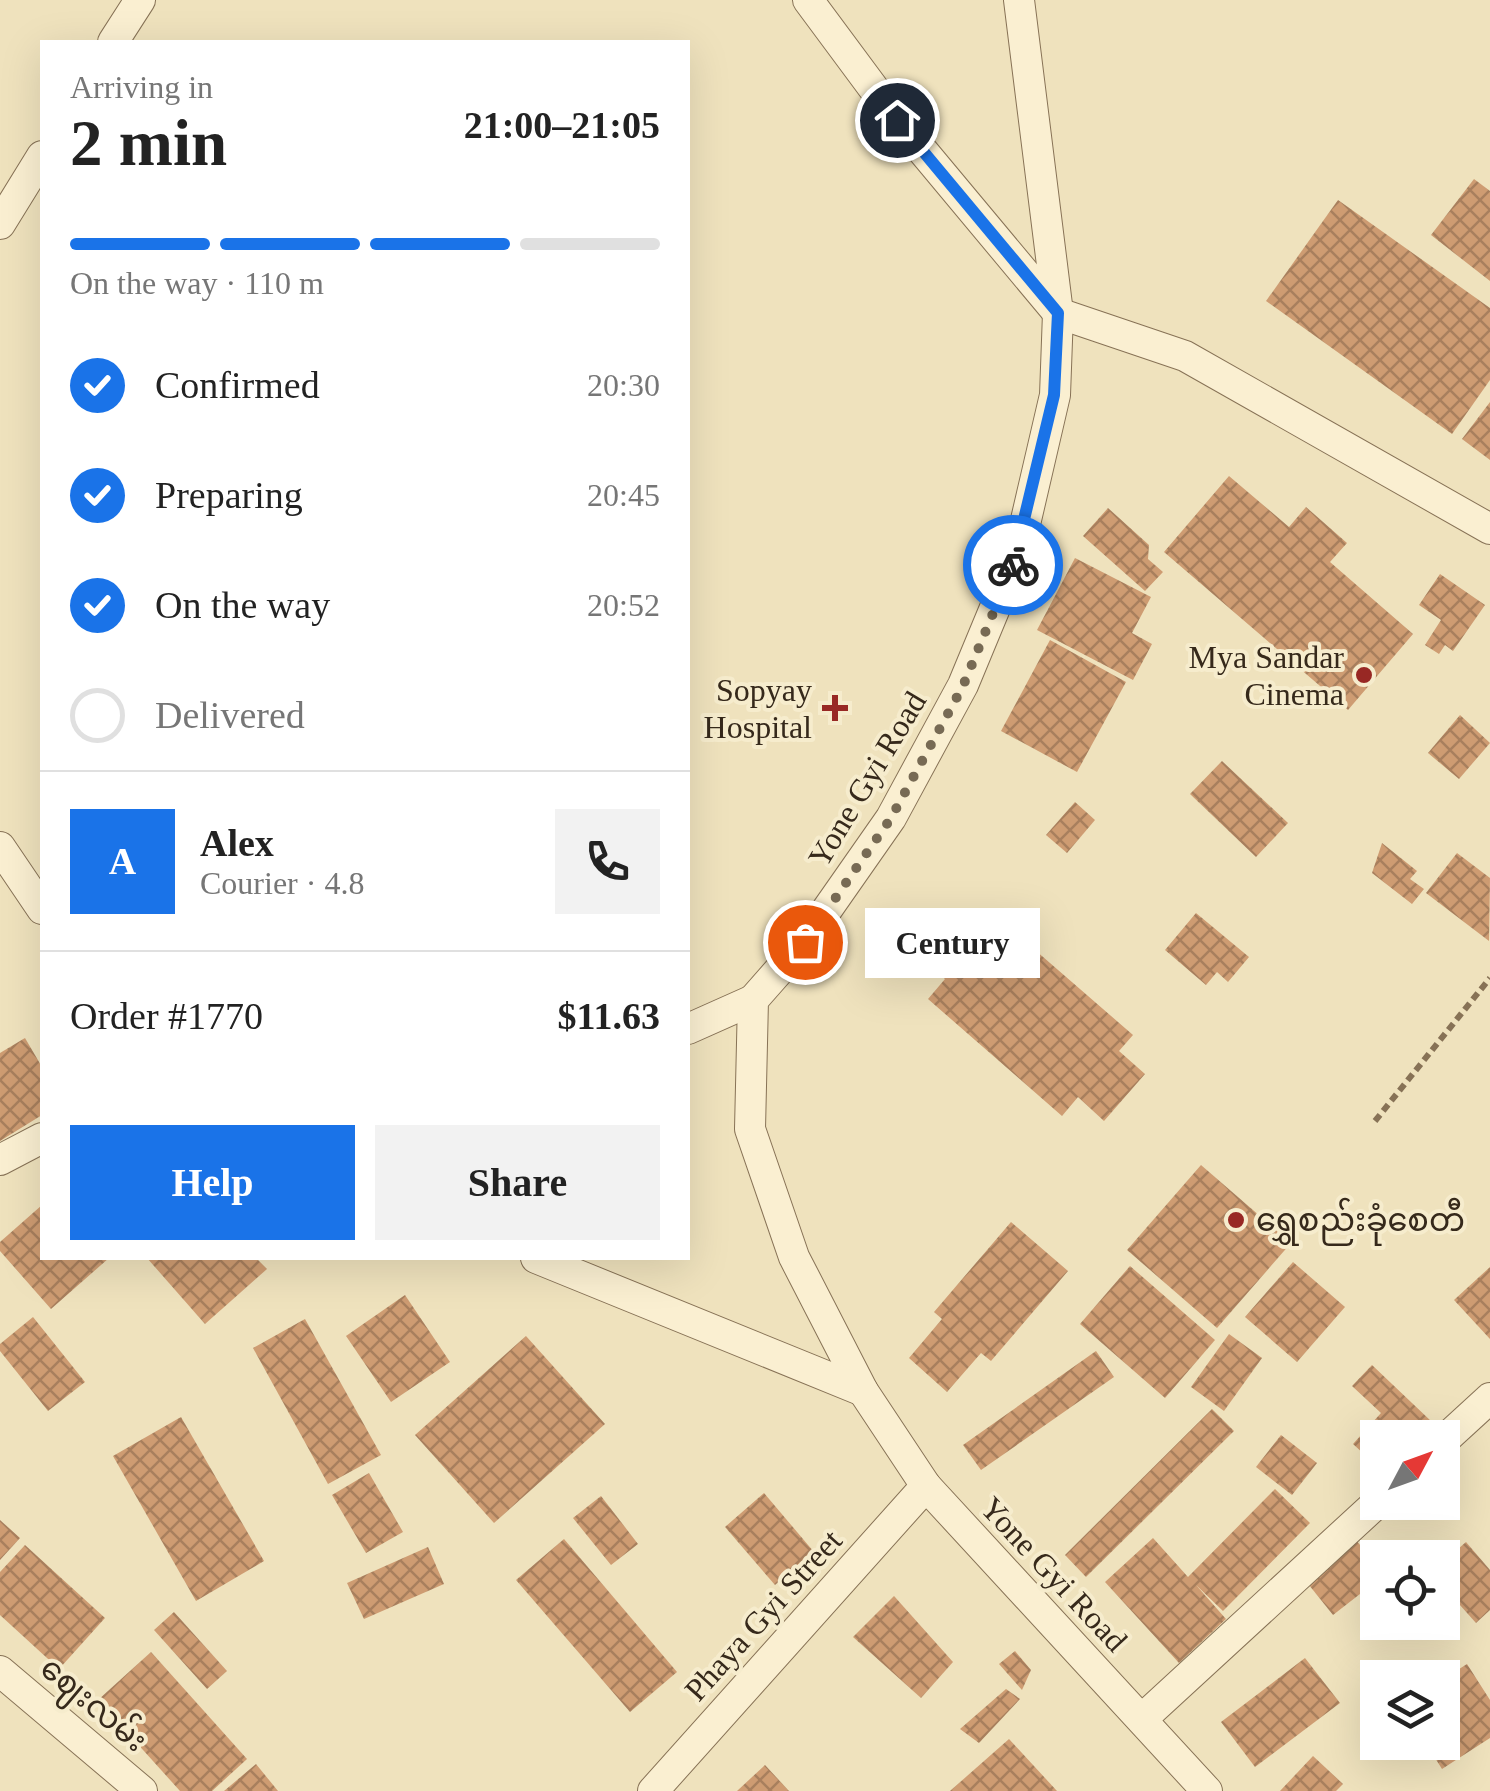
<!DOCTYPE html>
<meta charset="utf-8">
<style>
:root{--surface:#fff;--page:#f2f2f2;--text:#222;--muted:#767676;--line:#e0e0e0;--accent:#1a73e8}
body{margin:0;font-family:"Times New Roman","Noto Sans Myanmar",serif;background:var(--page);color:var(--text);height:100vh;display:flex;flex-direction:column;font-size:38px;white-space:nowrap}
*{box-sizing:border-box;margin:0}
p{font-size:32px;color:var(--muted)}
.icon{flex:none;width:55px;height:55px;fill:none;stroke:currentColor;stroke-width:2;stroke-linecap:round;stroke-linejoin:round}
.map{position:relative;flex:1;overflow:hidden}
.panel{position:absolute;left:40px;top:40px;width:650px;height:1220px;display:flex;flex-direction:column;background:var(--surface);border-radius:0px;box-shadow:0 10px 40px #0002}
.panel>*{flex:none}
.needle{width:65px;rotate:49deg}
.controls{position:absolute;left:1360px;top:1420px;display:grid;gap:20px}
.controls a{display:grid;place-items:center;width:100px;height:100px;border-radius:0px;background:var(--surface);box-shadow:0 10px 40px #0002;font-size:50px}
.pin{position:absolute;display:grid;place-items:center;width:85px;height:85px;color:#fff;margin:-42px;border:5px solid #fff;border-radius:50%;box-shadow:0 2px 10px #0007}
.courier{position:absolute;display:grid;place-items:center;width:100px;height:100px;margin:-50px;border:8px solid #1a73e8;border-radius:50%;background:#fff;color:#222;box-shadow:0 2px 12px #0007}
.bubble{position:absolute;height:70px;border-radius:0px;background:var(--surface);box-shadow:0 10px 40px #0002;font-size:32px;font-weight:800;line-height:70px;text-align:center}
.headline em{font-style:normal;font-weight:800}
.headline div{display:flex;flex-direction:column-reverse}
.headline{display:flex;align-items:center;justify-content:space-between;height:170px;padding:0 30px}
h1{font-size:65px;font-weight:800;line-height:75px}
.bar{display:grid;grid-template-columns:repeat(4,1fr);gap:15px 10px;align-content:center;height:120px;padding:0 30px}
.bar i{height:12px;border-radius:8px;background:var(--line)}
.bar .on{background:var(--accent)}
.bar p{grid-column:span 4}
.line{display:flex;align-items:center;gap:25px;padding:0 30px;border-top:2px solid var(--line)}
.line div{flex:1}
.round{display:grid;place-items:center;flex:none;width:105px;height:105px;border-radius:0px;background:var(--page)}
ol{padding:0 30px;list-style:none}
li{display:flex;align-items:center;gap:30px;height:110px}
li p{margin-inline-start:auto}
li .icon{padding:10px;border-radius:50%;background:var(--accent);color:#fff;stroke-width:4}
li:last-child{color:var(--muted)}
li i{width:55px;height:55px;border:5px solid var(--line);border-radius:50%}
.action{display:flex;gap:20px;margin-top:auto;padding:20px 30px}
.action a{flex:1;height:115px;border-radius:0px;background:var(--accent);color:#fff;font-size:40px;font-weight:800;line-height:115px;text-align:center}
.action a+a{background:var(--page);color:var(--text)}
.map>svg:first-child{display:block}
.building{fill:url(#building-cross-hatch)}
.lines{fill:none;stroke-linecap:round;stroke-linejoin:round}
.minor-casing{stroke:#877256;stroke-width:32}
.path{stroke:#877256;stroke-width:6;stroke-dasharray:8 5;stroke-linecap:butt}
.minor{stroke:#faefd1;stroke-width:30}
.done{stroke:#776a54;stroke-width:10;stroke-dasharray:0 18}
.route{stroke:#1a73e8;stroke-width:12}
.poi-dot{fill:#982824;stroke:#f6eccd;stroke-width:4}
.labels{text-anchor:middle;stroke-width:8;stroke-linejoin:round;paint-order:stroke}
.poi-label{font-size:32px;fill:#36291b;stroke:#f6eccd;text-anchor:end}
.street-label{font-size:32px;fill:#36291b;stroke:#f6eccd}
</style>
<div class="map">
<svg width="1490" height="1791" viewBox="0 0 1490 1791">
<defs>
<pattern id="building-cross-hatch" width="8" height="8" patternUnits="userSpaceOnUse" patternTransform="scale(2.5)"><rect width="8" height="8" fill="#ce9c72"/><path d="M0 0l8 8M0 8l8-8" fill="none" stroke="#a87f5d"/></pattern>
</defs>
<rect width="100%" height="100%" fill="#efe2bd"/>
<g class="building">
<polygon points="1474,179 1490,191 1490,281 1431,235"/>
<polygon points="1338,200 1490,308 1490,380 1452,434 1266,301"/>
<polygon points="1490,402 1490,460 1462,439"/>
<polygon points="1229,476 1289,527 1306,507 1347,543 1330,562 1413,634 1348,710 1164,552"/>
<polygon points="1108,508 1149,545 1148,559 1163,572 1145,591 1083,536"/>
<polygon points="1075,558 1151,597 1132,633 1152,644 1133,680 1037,630"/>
<polygon points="1440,574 1485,605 1453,651 1445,645 1439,654 1425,645 1441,620 1419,605"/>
<polygon points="1050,640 1126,682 1077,772 1001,731"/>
<polygon points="1460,715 1490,743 1459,779 1428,753"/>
<polygon points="1222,761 1288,823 1256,857 1190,794"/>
<polygon points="1075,802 1095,820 1067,853 1046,835"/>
<polygon points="1382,843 1417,871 1410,879 1424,889 1412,904 1372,873"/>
<polygon points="1457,853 1490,878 1489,941 1426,893"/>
<polygon points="1196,913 1249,957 1228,982 1217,972 1206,985 1165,950"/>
<polygon points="998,918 1133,1035 1119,1051 1145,1074 1104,1121 1078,1097 1062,1116 928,999 945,979 920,957 953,919 978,941"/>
<polygon points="25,1038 42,1067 42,1115 0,1141 0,1053"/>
<polygon points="1201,1165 1291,1243 1217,1328 1127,1250"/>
<polygon points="42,1205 42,1258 109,1258 51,1309 0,1251 0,1242"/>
<polygon points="1011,1222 1068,1271 991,1361 981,1353 947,1392 909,1358 942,1319 934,1312"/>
<polygon points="147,1258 256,1258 267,1269 205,1324"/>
<polygon points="1293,1262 1345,1307 1297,1362 1245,1317"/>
<polygon points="1130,1266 1215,1340 1165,1398 1080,1324"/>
<polygon points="1490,1267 1490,1339 1454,1300"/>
<polygon points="405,1295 450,1362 391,1402 346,1336"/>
<polygon points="33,1317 85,1382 48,1411 0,1351 0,1344"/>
<polygon points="305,1319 381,1455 328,1484 253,1348"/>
<polygon points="1229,1334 1262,1358 1224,1411 1191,1387"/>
<polygon points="526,1336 605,1424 494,1523 415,1435"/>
<polygon points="1096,1351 1114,1377 981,1470 963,1445"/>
<polygon points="1372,1365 1432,1422 1418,1438 1378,1438 1378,1467 1353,1444 1381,1413 1352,1386"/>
<polygon points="1212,1409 1234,1431 1086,1577 1065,1555"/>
<polygon points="181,1417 264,1561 196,1601 113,1456"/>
<polygon points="1281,1435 1317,1463 1292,1495 1256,1467"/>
<polygon points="369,1473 403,1532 366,1553 332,1495"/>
<polygon points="1275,1489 1310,1523 1223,1611 1196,1585 1226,1619 1179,1663 1105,1582 1153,1538 1188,1577"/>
<polygon points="764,1493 814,1552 775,1585 725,1527"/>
<polygon points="601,1496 638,1544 611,1565 573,1518"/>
<polygon points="0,1520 20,1538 0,1560"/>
<polygon points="564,1539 677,1672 630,1712 516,1580"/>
<polygon points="1356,1540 1378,1567 1378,1580 1333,1615 1305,1580"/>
<polygon points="1466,1542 1490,1570 1490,1610 1476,1623 1442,1585 1442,1563"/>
<polygon points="25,1545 105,1618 59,1669 0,1615 0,1572"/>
<polygon points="428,1547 444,1584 364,1619 347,1583"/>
<polygon points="894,1596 953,1662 921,1698 853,1637"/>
<polygon points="174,1612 227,1671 207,1689 154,1630"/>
<polygon points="1015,1651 1031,1670 1022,1690 999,1664"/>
<polygon points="151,1652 247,1759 212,1791 180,1791 98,1700"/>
<polygon points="1305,1658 1340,1703 1255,1767 1221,1722"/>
<polygon points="1467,1664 1490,1700 1490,1738 1442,1769 1425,1742 1442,1742 1442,1680"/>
<polygon points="1006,1689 1020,1699 979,1743 960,1729"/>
<polygon points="1009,1739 1057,1791 950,1791"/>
<polygon points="1313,1756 1343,1784 1336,1791 1280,1791"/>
<polygon points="256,1764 278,1791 224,1791"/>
<polygon points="765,1765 789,1791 737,1791"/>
</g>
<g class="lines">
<defs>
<g id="minor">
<polyline points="808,0 897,120 1058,313 1185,356 1490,529"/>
<polyline points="1019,0 1058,313 1055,395 1019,550 963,685 891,818 805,941 753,1000 750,1129 794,1257 863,1391 926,1486 1207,1791"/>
<polyline points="113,42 140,0"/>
<polyline points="0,224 42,156"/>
<polyline points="0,847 42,909"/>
<polyline points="688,1029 753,1000"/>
<polyline points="0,1160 42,1138"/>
<polyline points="536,1258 863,1391"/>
<polyline points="1442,1442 1490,1398"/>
<polyline points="0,1671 142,1791"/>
<polyline points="1142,1719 1378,1502"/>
<polyline points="653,1791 926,1486"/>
</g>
</defs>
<use href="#minor" class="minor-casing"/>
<polyline class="path" points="1375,1121 1490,978"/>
<use href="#minor" class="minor"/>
</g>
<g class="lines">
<polyline class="done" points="805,942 891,818 963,686 1013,565"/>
<polyline class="route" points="897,120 1058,313 1054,395 1013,565"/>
</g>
<g class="poi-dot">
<circle cx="1364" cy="675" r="10"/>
<path d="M830 693h10v10h10v10h-10v10h-10v-10h-10v-10h10z"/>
<circle cx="1236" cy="1220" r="10"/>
</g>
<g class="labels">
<g class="poi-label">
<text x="1344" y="668">Mya Sandar<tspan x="1344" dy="37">Cinema</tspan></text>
<text x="812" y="701">Sopyay<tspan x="812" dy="37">Hospital</tspan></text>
<text x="1256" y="1231" text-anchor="start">ရွှေစည်းခုံစေတီ</text>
</g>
<g class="street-label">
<text transform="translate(867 779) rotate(-59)" y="11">Yone Gyi Road</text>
<text transform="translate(1054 1574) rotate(47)" y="11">Yone Gyi Road</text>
<text transform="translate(763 1615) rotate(-48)" y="11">Phaya Gyi Street</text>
<text transform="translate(94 1704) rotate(40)" y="11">ဈေးလမ်း</text>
</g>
</g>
</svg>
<div class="controls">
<a><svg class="needle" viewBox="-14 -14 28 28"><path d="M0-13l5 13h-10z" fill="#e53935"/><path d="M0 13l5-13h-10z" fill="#767676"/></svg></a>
<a><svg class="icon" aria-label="locate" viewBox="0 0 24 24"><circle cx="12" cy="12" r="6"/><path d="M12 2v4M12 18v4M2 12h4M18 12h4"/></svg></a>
<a><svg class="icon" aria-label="layers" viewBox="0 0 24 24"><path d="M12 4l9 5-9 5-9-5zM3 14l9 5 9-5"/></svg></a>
</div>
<div class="pin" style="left:805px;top:942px;background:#ea580c"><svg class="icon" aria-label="bag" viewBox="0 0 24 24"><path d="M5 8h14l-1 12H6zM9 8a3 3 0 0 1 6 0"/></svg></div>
<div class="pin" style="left:897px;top:120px;background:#1f2937"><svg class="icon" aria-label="home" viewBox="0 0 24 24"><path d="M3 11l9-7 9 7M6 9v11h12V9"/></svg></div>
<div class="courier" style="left:1013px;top:565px"><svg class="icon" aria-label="bike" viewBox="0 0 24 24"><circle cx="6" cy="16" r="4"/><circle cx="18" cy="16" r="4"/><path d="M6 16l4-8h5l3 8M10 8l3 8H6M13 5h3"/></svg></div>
<div class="bubble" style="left:865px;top:908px;width:175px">Century</div>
<section class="panel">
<div class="headline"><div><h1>2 min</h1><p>Arriving in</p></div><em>21:00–21:05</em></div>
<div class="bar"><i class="on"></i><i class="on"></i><i class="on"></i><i></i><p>On the way · 110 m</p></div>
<ol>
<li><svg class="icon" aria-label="check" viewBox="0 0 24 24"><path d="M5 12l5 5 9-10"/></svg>Confirmed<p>20:30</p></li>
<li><svg class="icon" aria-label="check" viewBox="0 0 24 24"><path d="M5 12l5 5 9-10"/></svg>Preparing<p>20:45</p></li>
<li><svg class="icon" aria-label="check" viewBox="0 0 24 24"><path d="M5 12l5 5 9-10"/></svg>On the way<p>20:52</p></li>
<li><i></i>Delivered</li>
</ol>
<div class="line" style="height:180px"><b class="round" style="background:var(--accent);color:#fff">A</b><div><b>Alex</b><p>Courier · 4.8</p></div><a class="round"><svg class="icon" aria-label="phone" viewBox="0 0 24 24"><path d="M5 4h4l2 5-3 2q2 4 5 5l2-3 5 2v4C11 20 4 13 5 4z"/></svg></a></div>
<div class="line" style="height:130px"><div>Order #1770</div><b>$11.63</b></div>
<div class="action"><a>Help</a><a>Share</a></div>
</section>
</div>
